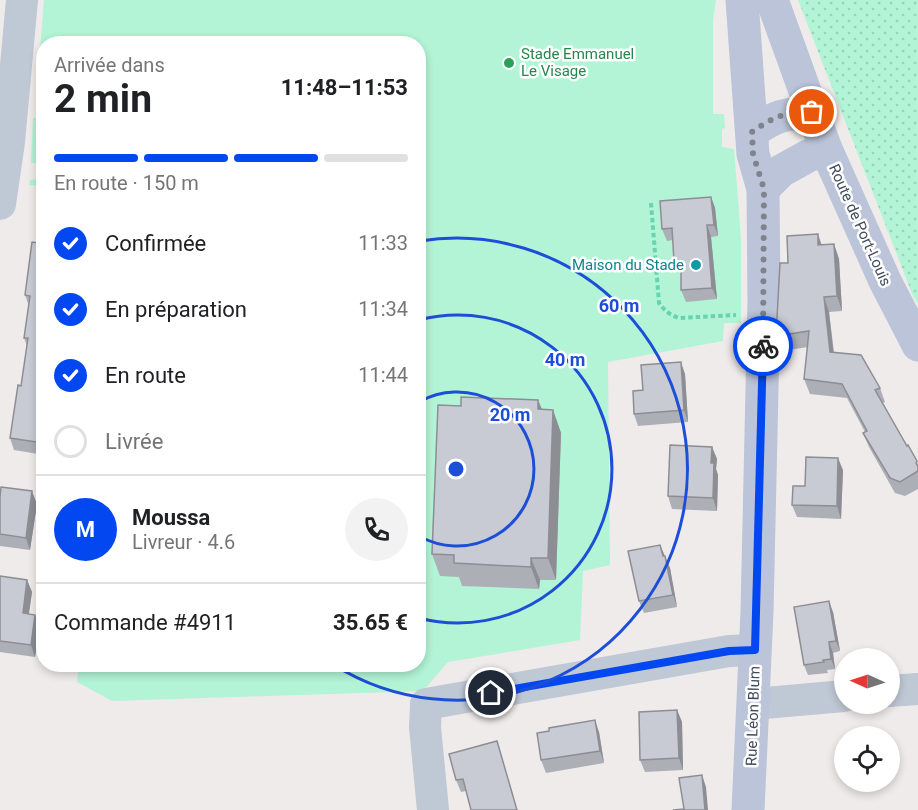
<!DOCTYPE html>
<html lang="fr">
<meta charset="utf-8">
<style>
:root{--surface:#fff;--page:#f2f2f2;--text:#202124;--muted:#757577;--line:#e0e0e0;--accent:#0347f0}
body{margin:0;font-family:Roboto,sans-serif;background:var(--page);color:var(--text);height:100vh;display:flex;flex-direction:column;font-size:22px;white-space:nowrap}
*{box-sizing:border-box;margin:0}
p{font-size:20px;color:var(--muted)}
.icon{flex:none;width:33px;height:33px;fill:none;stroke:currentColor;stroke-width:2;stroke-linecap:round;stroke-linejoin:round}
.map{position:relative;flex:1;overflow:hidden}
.details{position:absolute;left:36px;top:36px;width:390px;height:636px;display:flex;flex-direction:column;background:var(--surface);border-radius:24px;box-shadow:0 3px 9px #0003}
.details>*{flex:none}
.needle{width:39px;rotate:273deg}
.fabs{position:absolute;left:834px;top:648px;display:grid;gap:12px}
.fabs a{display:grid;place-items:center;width:66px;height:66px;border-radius:50%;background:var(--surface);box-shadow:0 3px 9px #0003;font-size:30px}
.pin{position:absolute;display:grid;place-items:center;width:51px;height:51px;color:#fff;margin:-26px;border:3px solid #fff;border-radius:50%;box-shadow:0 2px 6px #0007}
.courier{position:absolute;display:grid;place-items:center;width:60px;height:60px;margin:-30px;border:4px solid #0347f0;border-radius:50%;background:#fff;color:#222;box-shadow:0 2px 8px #0007}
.summary em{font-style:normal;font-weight:700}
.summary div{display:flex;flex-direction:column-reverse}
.summary{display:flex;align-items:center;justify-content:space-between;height:102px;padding:0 18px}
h1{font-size:39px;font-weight:700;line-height:45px}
.bar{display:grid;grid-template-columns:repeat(4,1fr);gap:9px 6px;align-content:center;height:72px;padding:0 18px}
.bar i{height:8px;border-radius:4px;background:var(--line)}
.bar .active{background:var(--accent)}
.bar p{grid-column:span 4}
.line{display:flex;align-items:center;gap:15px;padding:0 18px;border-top:2px solid var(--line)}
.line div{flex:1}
.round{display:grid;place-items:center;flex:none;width:63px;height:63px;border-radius:32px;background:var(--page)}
ol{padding:0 18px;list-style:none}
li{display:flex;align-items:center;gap:18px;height:66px}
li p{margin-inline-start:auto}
li .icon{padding:6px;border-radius:50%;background:var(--accent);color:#fff;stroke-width:4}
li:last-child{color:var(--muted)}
li i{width:33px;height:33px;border:3px solid var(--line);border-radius:50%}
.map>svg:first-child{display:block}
.grass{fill:url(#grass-dots)}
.green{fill:#b2f4d5}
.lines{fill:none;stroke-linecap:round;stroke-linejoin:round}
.path{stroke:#66d5af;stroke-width:4;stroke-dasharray:4.5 3;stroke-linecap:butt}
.street{stroke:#bfc8d5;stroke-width:32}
.secondary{stroke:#bbc4d8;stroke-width:33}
.wall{fill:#adafb6}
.shaded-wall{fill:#8d8e94}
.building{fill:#c9cbd4;stroke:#8d8e94;stroke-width:1.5}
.done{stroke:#7f838d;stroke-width:6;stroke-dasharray:0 10.8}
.route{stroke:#0347f0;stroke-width:8}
.ring{fill:none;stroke:#1d4ed8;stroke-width:3}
.leisure-dot{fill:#2e9e5b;stroke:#fff;stroke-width:2}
.culture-dot{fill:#0f9aa8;stroke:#fff;stroke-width:2}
.labels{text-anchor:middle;stroke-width:5;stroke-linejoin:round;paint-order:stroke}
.leisure-label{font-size:15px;fill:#27864d;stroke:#fff;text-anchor:start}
.street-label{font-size:15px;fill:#424b5b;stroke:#fff}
.culture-label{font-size:15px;fill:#0d838f;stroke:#fff;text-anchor:end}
.centre{fill:#1d4ed8;stroke:#fff;stroke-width:3}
.ring-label{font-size:18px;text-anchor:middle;font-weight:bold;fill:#1d4ed8;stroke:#fff;stroke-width:5;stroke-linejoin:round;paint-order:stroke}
</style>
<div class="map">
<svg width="918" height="810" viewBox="0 0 918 810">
<defs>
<pattern id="grass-dots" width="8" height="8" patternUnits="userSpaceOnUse" patternTransform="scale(1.5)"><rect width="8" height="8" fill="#b2f4d5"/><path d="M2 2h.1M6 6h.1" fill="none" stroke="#9ad3b9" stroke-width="1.8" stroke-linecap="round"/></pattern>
</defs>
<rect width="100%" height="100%" fill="#efebeb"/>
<polygon class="grass" points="798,0 918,0 918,304 913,296"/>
<polygon class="green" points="44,0 716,0 713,20 713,114 724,114 725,128 722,129 722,147 734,149 741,238 741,323 724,323 723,341 608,362 610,565 583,571 580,640 448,662 423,691 112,701 77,682 79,665 418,664 418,44 44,44 43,186 29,185 30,180 42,179 43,163 31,163 33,118 40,118 42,101 36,100"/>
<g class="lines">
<path class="path" d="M651 203 659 303C665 311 670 315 679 318L736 315"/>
<g class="street">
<polyline points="0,204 9,142 22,0"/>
<polyline points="890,691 918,689"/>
<polyline points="753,704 844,696"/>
<polyline points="433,810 425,727 426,704 729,651 755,650"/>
</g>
<g class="secondary">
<polyline points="742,0 753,154 763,189 764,300 757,612 748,810"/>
<polyline points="772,0 826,149 885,281 918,345"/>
<path d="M752 132C775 116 785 113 812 113"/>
<polyline points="763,189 781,171 808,156 826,149"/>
</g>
</g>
<g class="wall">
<polygon points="418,138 423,151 423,184 418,184"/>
<polygon points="711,197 715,208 718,236 711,237 717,299 686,302 681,290 681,272 679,272 674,261 673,240 667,241 662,229"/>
<polygon points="44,212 44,455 14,450 10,438 21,386 27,346 24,338 29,306 25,295 39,243"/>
<polygon points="834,244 839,259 842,311 829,312 834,352 880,388 885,402 883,403 907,446 918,464 918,489 905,496 895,493 869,447 863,433 865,432 847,398 810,394 804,379 808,347 782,351 776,336 788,263 821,245"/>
<polygon points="685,374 688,422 638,426 634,414"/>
<polygon points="538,400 542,410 553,410 561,433 556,580 540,580 539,589 462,586 459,577 440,576 432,554 461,406"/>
<polygon points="712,447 717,459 716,469 718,475 717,511 672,509 668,496"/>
<polygon points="843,470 841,519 797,517 792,505"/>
<polygon points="0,497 37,504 30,550 0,546"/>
<polygon points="660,545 670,568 677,607 644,613 639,601"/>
<polygon points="0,576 27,580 32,592 29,614 40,627 35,657 0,652"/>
<polygon points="833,612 840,651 833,653 835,669 827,670 828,673 808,675 804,665"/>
<polygon points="677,710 682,722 683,770 645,772 640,760"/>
<polygon points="599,732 604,763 546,773 541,760"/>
<polygon points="501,753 466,791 461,792 456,780"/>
</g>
<g class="shaded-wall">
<polygon points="418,138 423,151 423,184 418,172"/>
<polygon points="711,197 715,208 718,236 714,225"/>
<polygon points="707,225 711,237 717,299 712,288"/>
<polygon points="818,234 823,249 818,245"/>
<polygon points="834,244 839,259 842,311 837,296"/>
<polygon points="824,297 829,312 835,367 830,352"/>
<polygon points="681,362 685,374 688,422 684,410"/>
<polygon points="538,400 547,422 538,409"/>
<polygon points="553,410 561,433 556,580 548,558"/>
<polygon points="712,447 717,459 716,469 718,475 717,511 713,498 711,463"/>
<polygon points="838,458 843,470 841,519 837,506"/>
<polygon points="32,491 37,504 30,550 26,538"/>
<polygon points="660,545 670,568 677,607 673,595"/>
<polygon points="531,558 540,580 539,589 531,567"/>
<polygon points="27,580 32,592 27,625 23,613"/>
<polygon points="829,601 833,612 840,651 836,641"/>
<polygon points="35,615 40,627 35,657 31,645"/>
<polygon points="829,642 833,653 835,669 831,659"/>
<polygon points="677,710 682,722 683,770 679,758"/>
<polygon points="595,720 599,732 604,763 600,751"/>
<polygon points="702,775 706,787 708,810 705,810"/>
</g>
<g class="building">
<polygon points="711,197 714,225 707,225 712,288 681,290 681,260 674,261 672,228 662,229 660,201"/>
<polygon points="44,212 44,441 43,443 10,438 18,385 21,386 28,338 24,338 30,296 25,295 32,242 39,243"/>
<polygon points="818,234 818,245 834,244 837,296 824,297 830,352 861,355 880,388 875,390 907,446 908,445 917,461 916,463 918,467 918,471 900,482 890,478 863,433 867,431 842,384 804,379 809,331 776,336 780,263 788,263 787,236"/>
<polygon points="681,362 684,410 634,414 633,391 643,390 641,365"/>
<polygon points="461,397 538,400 538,409 553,410 548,558 531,558 531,567 454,563 454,555 432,554 438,405 461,406"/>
<polygon points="670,445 712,447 711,463 714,463 713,498 668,496"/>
<polygon points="806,457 838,458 837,506 792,505 793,486 805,486"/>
<polygon points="1,487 32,491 26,538 0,534 0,497"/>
<polygon points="660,545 663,556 665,556 673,595 639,601 628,551"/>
<polygon points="0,576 27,580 23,613 35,615 31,645 0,641"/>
<polygon points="829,601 836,641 829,642 831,659 823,660 824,662 804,665 794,607"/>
<polygon points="677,710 679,758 640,760 639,712"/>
<polygon points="595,720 600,751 541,760 537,733 549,731 549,728"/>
<polygon points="497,741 517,810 471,810 463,779 456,780 449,754"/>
<polygon points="702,775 705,810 673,810 684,809 679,778"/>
</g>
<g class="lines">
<path class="done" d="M763 346 764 189 753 154 752 132C775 116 785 112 812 112"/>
<polyline class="route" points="491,693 729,651 755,650 763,346"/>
</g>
<g class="ring">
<path d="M419 402A77 77 0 1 1 419 536"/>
<path d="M419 320A154 154 0 1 1 419 618"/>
<path d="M420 241A231 231 0 1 1 334 665"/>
</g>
<circle class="leisure-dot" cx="509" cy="63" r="6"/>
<circle class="culture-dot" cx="696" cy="265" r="6"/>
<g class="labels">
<g class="leisure-label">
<text x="521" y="59">Stade Emmanuel<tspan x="521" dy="17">Le Visage</tspan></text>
</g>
<g class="street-label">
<text transform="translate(860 225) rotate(66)" y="5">Route de Port-Louis</text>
<text transform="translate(753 716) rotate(-88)" y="5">Rue Léon Blum</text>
</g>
<g class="culture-label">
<text x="684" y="270">Maison du Stade</text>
</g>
</g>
<circle cx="456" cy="469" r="9" class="centre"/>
<g class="ring-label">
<text x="619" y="312">60 m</text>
<text x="565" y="366">40 m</text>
<text x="510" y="421">20 m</text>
</g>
</svg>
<div class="fabs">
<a><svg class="needle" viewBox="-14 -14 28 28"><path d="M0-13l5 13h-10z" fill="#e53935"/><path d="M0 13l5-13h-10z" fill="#757577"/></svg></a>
<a><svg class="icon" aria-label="locate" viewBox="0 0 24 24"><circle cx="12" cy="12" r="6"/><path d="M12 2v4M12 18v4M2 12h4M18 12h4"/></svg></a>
</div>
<div class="pin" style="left:812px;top:112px;background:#ea580c"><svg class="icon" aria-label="bag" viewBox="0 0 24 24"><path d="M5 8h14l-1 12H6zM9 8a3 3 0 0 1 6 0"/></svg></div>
<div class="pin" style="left:491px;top:693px;background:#1f2937"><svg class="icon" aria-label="home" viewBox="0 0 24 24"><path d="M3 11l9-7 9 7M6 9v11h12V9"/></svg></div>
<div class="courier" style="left:763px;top:346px"><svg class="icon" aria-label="bike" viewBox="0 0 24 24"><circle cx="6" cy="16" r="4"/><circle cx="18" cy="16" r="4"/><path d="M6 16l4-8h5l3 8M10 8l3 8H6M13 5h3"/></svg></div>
<section class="details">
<div class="summary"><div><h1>2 min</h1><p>Arrivée dans</p></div><em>11:48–11:53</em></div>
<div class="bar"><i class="active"></i><i class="active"></i><i class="active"></i><i></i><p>En route · 150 m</p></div>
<ol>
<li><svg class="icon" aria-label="check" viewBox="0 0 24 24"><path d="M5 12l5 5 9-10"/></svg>Confirmée<p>11:33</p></li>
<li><svg class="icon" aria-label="check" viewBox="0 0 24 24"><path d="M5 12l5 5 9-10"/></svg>En préparation<p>11:34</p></li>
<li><svg class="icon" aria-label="check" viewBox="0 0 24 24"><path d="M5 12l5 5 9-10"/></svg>En route<p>11:44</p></li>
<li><i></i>Livrée</li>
</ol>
<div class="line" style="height:108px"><b class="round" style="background:var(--accent);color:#fff">M</b><div><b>Moussa</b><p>Livreur · 4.6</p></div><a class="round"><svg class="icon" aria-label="phone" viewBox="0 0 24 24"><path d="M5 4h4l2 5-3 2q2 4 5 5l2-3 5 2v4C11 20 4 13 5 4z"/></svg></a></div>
<div class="line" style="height:78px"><div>Commande #4911</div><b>35.65 €</b></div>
</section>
</div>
